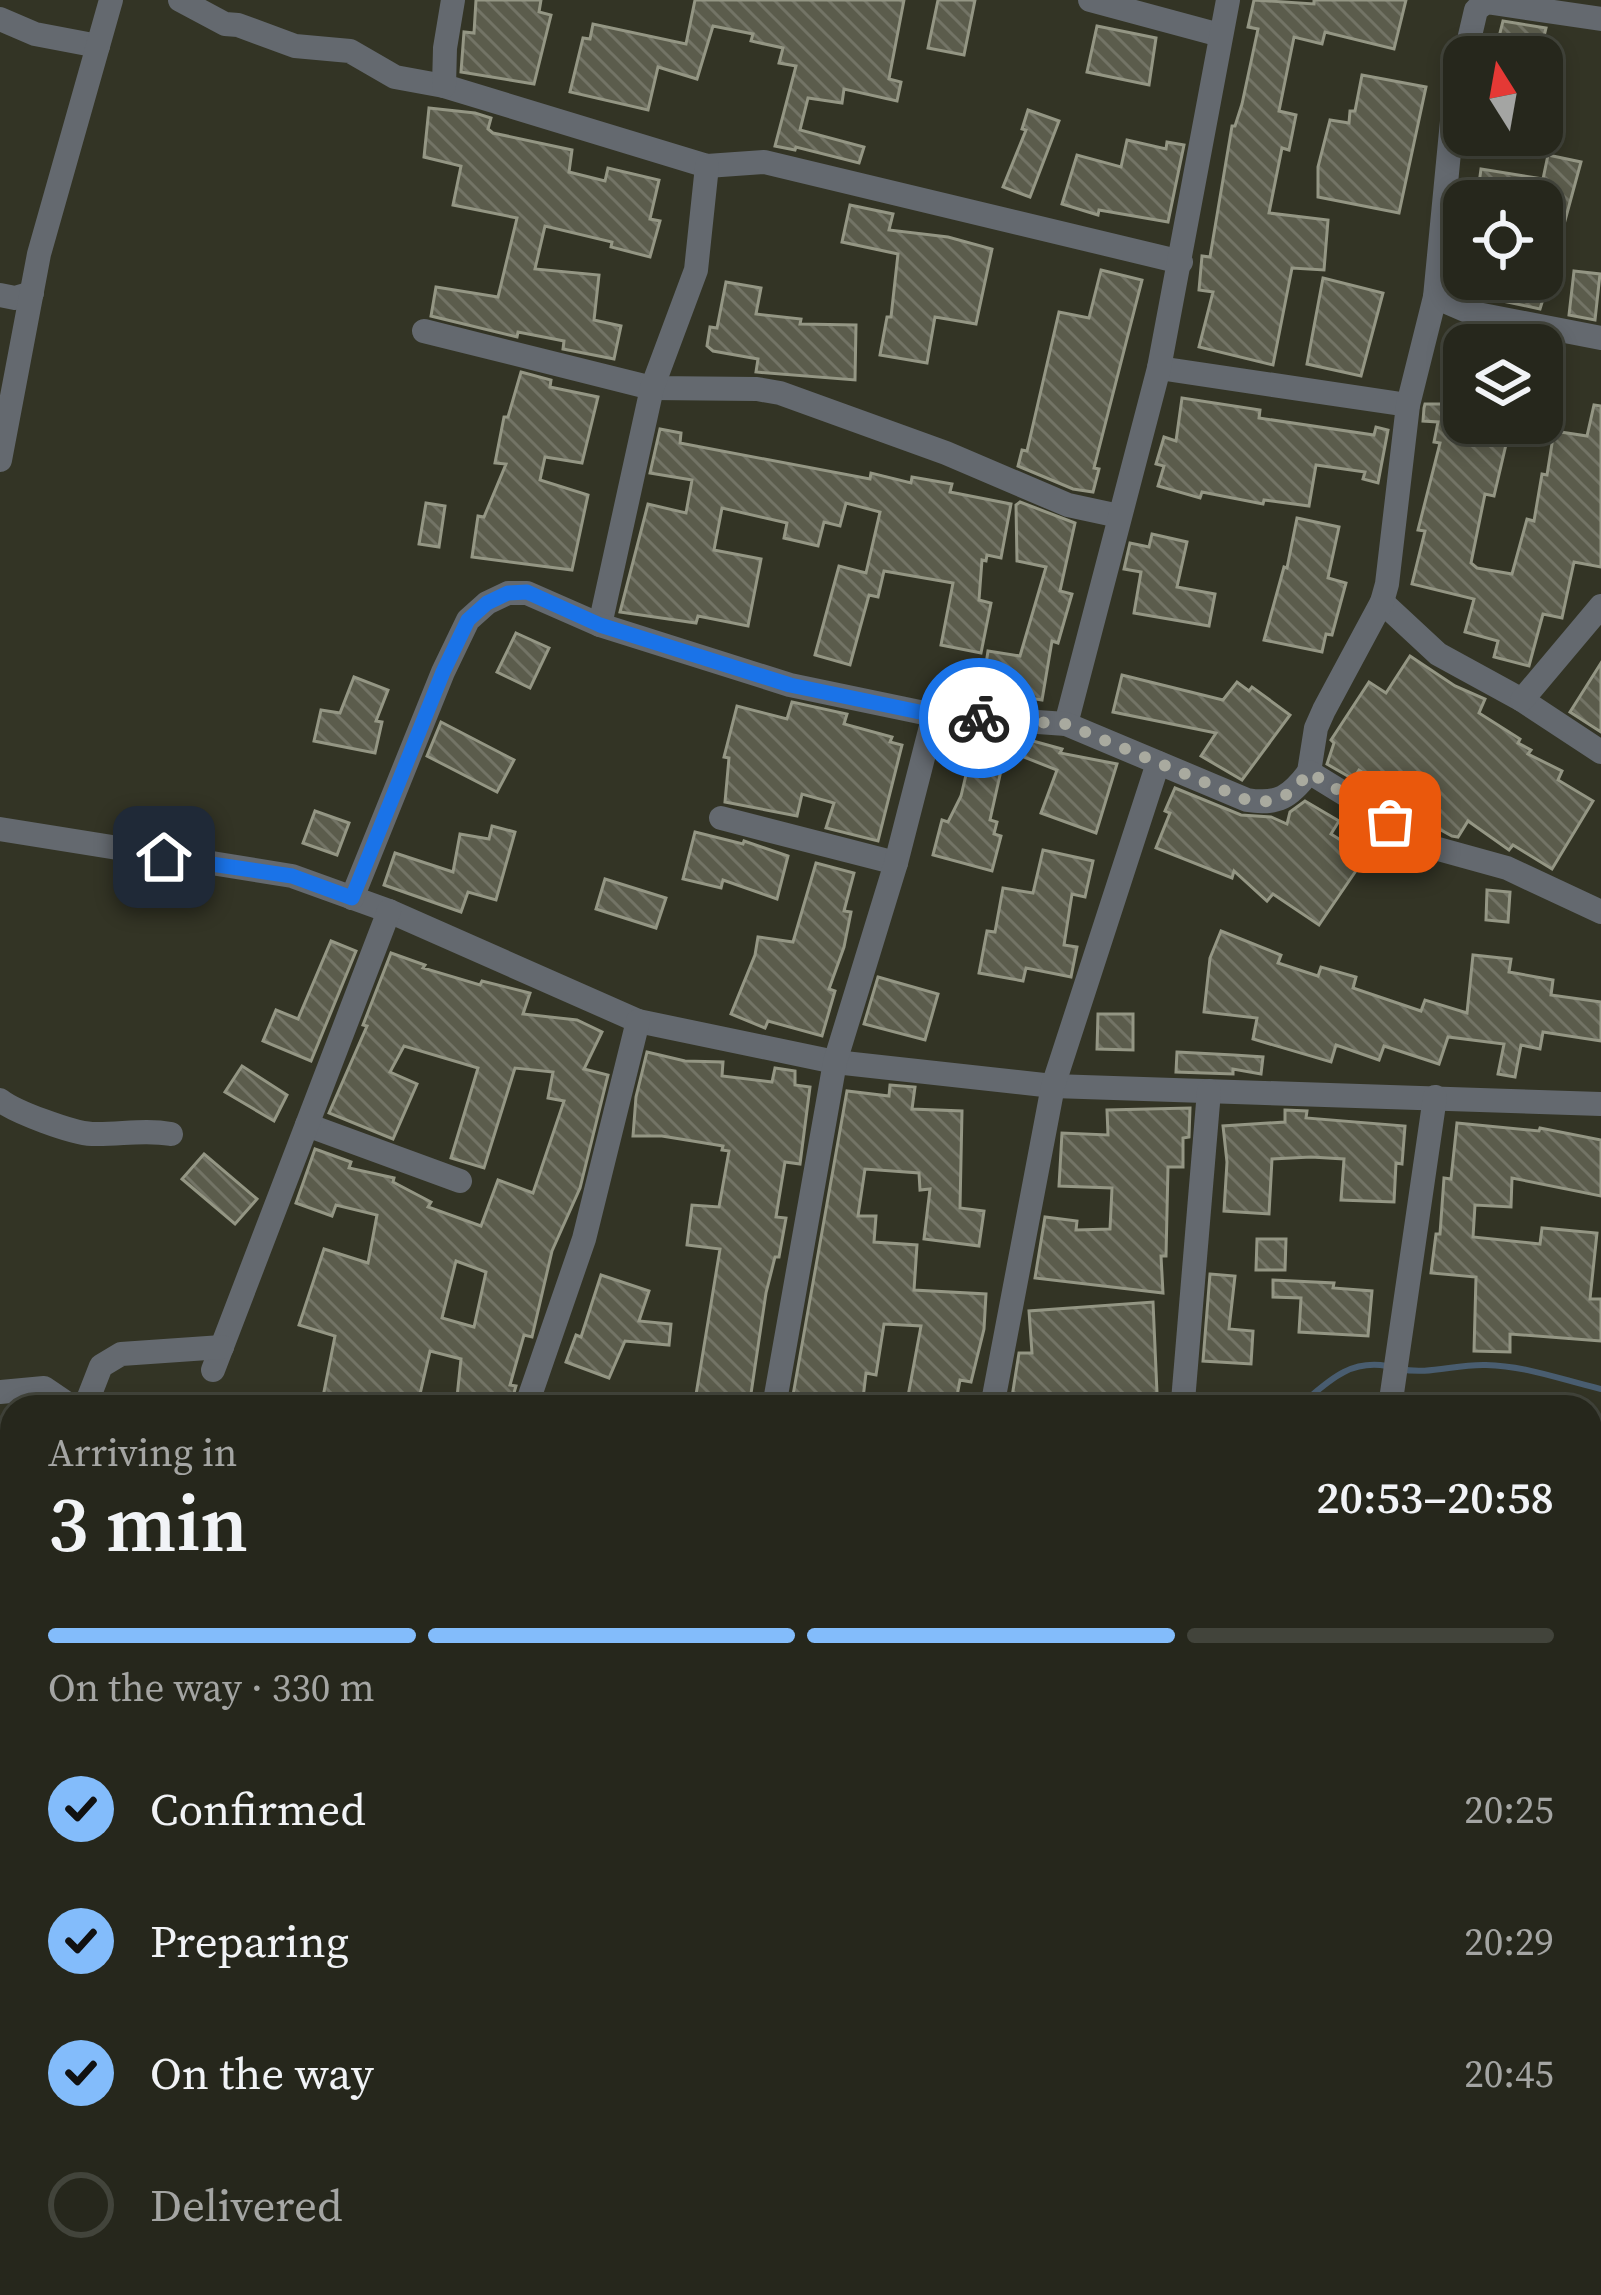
<!DOCTYPE html>
<meta charset="utf-8">
<style>
:root{--surface:#26271c;--page:#2e2f25;--text:#f1f3f6;--muted:#a4a5a3;--line:#42443b;--accent:#83bcfb}
body{margin:0;font-family:"Source Serif 4",serif;background:var(--page);color:var(--text);height:100vh;display:flex;flex-direction:column;font-size:45px;white-space:nowrap}
*{box-sizing:border-box;margin:0}
p{font-size:39px;color:var(--muted)}
.icon{flex:none;width:66px;height:66px;fill:none;stroke:currentColor;stroke-width:2;stroke-linecap:round;stroke-linejoin:round}
.map{position:relative;flex:1;overflow:hidden}
.side{position:absolute;left:0px;top:1395px;width:1602px;height:900px;display:flex;flex-direction:column;background:var(--surface);border-radius:36px 36px 0 0;box-shadow:0 6px 18px #0003,0 0 0 3px var(--line)}
.side>*{flex:none}
.needle{width:78px;rotate:349deg}
.controls{position:absolute;left:1443px;top:36px;display:grid;gap:24px}
.controls a{display:grid;place-items:center;width:120px;height:120px;border-radius:24px;background:var(--surface);box-shadow:0 6px 18px #0003,0 0 0 3px var(--line);font-size:60px}
.pin{position:absolute;display:grid;place-items:center;width:102px;height:102px;color:#fff;margin:-51px;border-radius:24px;box-shadow:0 6px 18px #0006}
.courier{position:absolute;display:grid;place-items:center;width:120px;height:120px;margin:-60px;border:9px solid #1a73e8;border-radius:50%;background:#fff;color:#222;box-shadow:0 3px 15px #0007}
.summary em{font-style:normal;font-weight:600}
.summary div{display:flex;flex-direction:column-reverse}
.summary{display:flex;align-items:center;justify-content:space-between;height:204px;padding:0 48px}
h1{font-size:78px;font-weight:600;line-height:90px}
.bar{display:grid;grid-template-columns:repeat(4,1fr);gap:18px 12px;align-content:center;height:144px;padding:0 48px}
.bar i{height:15px;border-radius:9px;background:var(--line)}
.bar .active{background:var(--accent)}
.bar p{grid-column:span 4}
ol{padding:0 48px;list-style:none}
li{display:flex;align-items:center;gap:36px;height:132px}
li p{margin-inline-start:auto}
li .icon{padding:12px;border-radius:50%;background:var(--accent);color:#111;stroke-width:4}
li:last-child{color:var(--muted)}
li i{width:66px;height:66px;border:6px solid var(--line);border-radius:50%}
.map>svg:first-child{display:block}
.lines{fill:none;stroke-linecap:round;stroke-linejoin:round}
.stream{stroke:#495d70;stroke-width:6}
.building{fill:url(#building-back-hatch);stroke:#949684;stroke-width:3;fill-rule:evenodd}
.minor{stroke:#64696f;stroke-width:24}
.done{stroke:#a9aa9f;stroke-width:12;stroke-dasharray:0 21.6}
.route{stroke:#1a73e8;stroke-width:15}
</style>
<div class="map">
<svg width="1601" height="2295" viewBox="0 0 1601 2295">
<defs>
<pattern id="building-back-hatch" width="6" height="6" patternUnits="userSpaceOnUse" patternTransform="scale(3)"><rect width="6" height="6" fill="#5b5c4c"/><path d="M-1 5l2 2M0 0l6 6M5-1l2 2" fill="none" stroke="#737466"/></pattern>
</defs>
<rect width="100%" height="100%" fill="#333425"/>
<g class="lines">
<g class="stream">
<path d="M1400 1369C1429 1375 1455 1364 1486 1365 1527 1366 1562 1380 1601 1389"/>
<path d="M1298 1407C1326 1384 1347 1359 1387 1366"/>
<polyline points="0,1447 12,1449"/>
<polyline points="305,2283 311,2295"/>
</g>
</g>
<g class="building">
<polygon points="476,0 541,0 539,12 551,15 534,84 461,72 464,32 474,33"/>
<polygon points="695,0 904,0 889,79 901,82 897,101 844,89 842,103 808,98 800,130 864,147 859,163 796,147 795,150 775,146 796,66 779,63 783,48 751,41 753,34 713,26 697,79 658,67 648,110 570,92 583,38 590,39 593,24 686,44"/>
<polygon points="938,0 975,0 964,55 928,48"/>
<polygon points="1254,0 1314,4 1314,0 1406,0 1394,49 1325,32 1322,44 1294,37 1279,111 1296,115 1289,150 1282,148 1269,213 1328,220 1324,270 1292,268 1273,365 1199,347 1213,292 1199,290 1202,256 1210,257 1232,126 1235,126 1242,104 1258,29 1248,27"/>
<polygon points="1503,21 1546,28 1539,57 1494,57"/>
<polygon points="1097,26 1156,38 1149,85 1087,72"/>
<polygon points="1362,75 1426,87 1399,213 1318,197 1318,167 1330,120 1349,123 1350,111 1355,111"/>
<polygon points="429,108 475,113 491,118 488,129 493,133 572,150 569,172 605,181 608,168 659,180 650,219 660,221 650,257 611,247 612,242 545,226 535,269 599,275 594,320 621,326 614,359 563,349 564,341 518,332 517,337 431,316 436,287 498,297 517,218 453,205 461,166 424,157"/>
<polygon points="1028,110 1059,121 1030,197 1003,187 1026,130 1022,129"/>
<polygon points="1127,140 1166,149 1167,142 1184,145 1168,222 1099,210 1098,215 1062,204 1077,155 1121,167"/>
<polygon points="1548,155 1581,162 1563,228 1542,224 1542,201 1478,191 1481,169 1543,179"/>
<polygon points="850,205 893,214 889,230 948,237 992,249 976,324 935,317 927,363 880,355 887,317 891,317 898,254 842,242"/>
<polygon points="1101,270 1142,280 1094,468 1099,469 1093,492 1073,489 1018,466 1022,450 1027,451 1059,312 1089,318"/>
<polygon points="1574,271 1600,274 1595,320 1569,315"/>
<polygon points="1323,278 1383,293 1361,376 1307,364"/>
<polygon points="1473,279 1523,279 1547,286 1540,309 1470,294"/>
<polygon points="726,282 761,288 756,314 801,319 800,324 856,325 855,380 756,372 758,359 713,351 707,346 710,327 717,328"/>
<polygon points="1461,326 1525,340 1524,345 1464,345 1464,423 1511,423 1494,496 1485,494 1471,563 1477,568 1512,574 1527,519 1534,521 1542,474 1547,475 1554,431 1587,436 1594,405 1601,406 1601,567 1574,562 1562,618 1543,614 1529,666 1494,657 1498,641 1465,632 1474,599 1412,584 1425,531 1418,530 1440,443 1434,442 1438,422 1423,421 1424,408 1425,404 1443,404"/>
<polygon points="521,372 551,380 550,387 598,397 582,463 545,457 540,480 588,495 572,570 472,557 478,516 484,517 506,464 495,463 504,417 508,417"/>
<polygon points="1182,398 1260,410 1259,418 1374,435 1376,427 1388,430 1378,483 1363,479 1365,472 1316,465 1309,506 1264,500 1263,504 1202,492 1200,498 1158,486 1164,466 1156,464 1164,437 1176,441"/>
<polygon points="660,429 681,433 680,443 870,479 871,473 911,483 912,477 952,484 950,492 1011,504 1001,558 987,555 986,561 982,560 979,600 991,603 981,653 941,645 953,583 884,571 878,597 869,595 850,665 815,655 839,566 866,573 880,512 846,503 840,526 824,522 818,546 784,538 787,523 722,508 714,550 761,559 748,626 698,616 696,623 620,612 648,504 686,513 692,480 650,473"/>
<polygon points="1020,502 1075,523 1060,591 1072,594 1058,643 1052,641 1042,700 982,690 988,651 1020,656 1046,567 1017,561 1016,505"/>
<polygon points="426,503 445,506 439,547 419,544"/>
<polygon points="1297,518 1339,527 1328,578 1346,583 1332,635 1326,634 1322,652 1264,640 1284,567 1287,568"/>
<polygon points="1152,534 1187,542 1177,587 1215,594 1209,626 1134,613 1141,572 1124,569 1130,543 1149,547"/>
<polygon points="516,633 549,648 530,688 497,672"/>
<polygon points="1410,656 1455,686 1485,699 1479,713 1520,739 1518,743 1531,750 1528,754 1562,771 1558,780 1593,801 1552,869 1513,845 1509,850 1468,821 1458,837 1452,836 1379,796 1385,787 1359,770 1353,779 1327,764 1334,743 1331,740 1369,682 1386,693"/>
<polygon points="1601,663 1601,732 1570,712"/>
<polygon points="1122,675 1223,700 1237,682 1249,691 1252,687 1290,715 1242,780 1201,756 1216,733 1113,712"/>
<polygon points="354,677 388,690 376,721 382,722 375,753 314,741 321,710 340,713"/>
<polygon points="792,702 847,714 844,724 892,737 890,742 902,745 878,841 826,828 834,803 802,794 797,816 725,802 729,758 724,757 737,706 787,719"/>
<polygon points="441,722 514,760 497,792 427,756"/>
<polygon points="1022,738 1062,749 1060,753 1117,764 1096,833 1041,813 1057,770 1016,754"/>
<polygon points="974,741 1006,748 990,820 997,822 994,834 1001,836 992,871 933,855 942,820 948,822 961,796"/>
<polygon points="1175,788 1241,815 1271,817 1287,824 1290,812 1305,801 1339,821 1331,834 1366,856 1319,925 1273,894 1267,901 1234,871 1232,878 1156,848 1170,813 1165,811"/>
<polygon points="315,811 349,823 337,855 303,843"/>
<polygon points="492,826 515,832 496,900 468,892 461,912 384,885 395,853 453,872 460,834 489,839"/>
<polygon points="695,832 743,844 744,841 788,856 777,899 723,880 721,888 683,879"/>
<polygon points="1043,850 1093,861 1085,897 1072,894 1064,945 1077,947 1071,977 1026,968 1023,981 979,973 987,931 995,932 1003,888 1033,893"/>
<polygon points="816,863 854,873 844,911 851,912 844,947 829,989 835,991 822,1036 768,1021 765,1028 731,1014 755,955 758,937 793,942"/>
<polygon points="605,879 666,898 656,928 596,909"/>
<polygon points="1487,890 1510,892 1508,922 1486,920"/>
<polygon points="1221,931 1281,955 1278,963 1318,976 1321,967 1356,977 1353,988 1421,1011 1425,1000 1467,1013 1473,955 1511,959 1509,972 1553,980 1551,995 1601,1002 1601,1041 1543,1032 1540,1049 1521,1045 1515,1077 1498,1074 1504,1044 1448,1037 1439,1064 1384,1046 1379,1060 1336,1045 1331,1062 1253,1039 1257,1018 1204,1012 1210,958"/>
<polygon points="331,941 356,951 311,1061 263,1041 276,1010 298,1019"/>
<path d="M391 953 425 965 423 968 480 985 482 981 530 993 523 1014 577 1020 602 1032 584 1069 608 1075 580 1188 552 1251 532 1337 524 1335 510 1385 516 1386 510 1407H456L461 1359 430 1351 417 1407 374 1402 373 1407H321L335 1336 299 1325 324 1249 368 1263 377 1215 336 1205 332 1216 296 1203 315 1149 351 1162 349 1168 394 1178 393 1182 431 1202 428 1207 481 1226 498 1180 533 1193 564 1101 548 1098 553 1072 515 1068 484 1168 451 1158 478 1068 404 1046 390 1072 417 1084 393 1139 329 1113 367 1026 363 1025ZM456 1261 486 1272 474 1327 442 1318Z"/>
<polygon points="878,977 938,994 925,1040 864,1024"/>
<polygon points="1098,1014 1133,1014 1133,1050 1097,1049"/>
<polygon points="647,1052 685,1061 723,1062 722,1076 772,1082 775,1068 795,1071 795,1085 810,1087 800,1164 785,1162 776,1217 786,1218 779,1257 775,1257 766,1293 749,1407 694,1407 720,1249 687,1245 692,1205 719,1207 729,1151 722,1150 723,1146 662,1136 633,1136 636,1097"/>
<polygon points="1177,1052 1234,1055 1263,1057 1261,1074 1233,1069 1233,1074 1176,1072"/>
<polygon points="242,1066 287,1095 274,1121 225,1092"/>
<polygon points="890,1085 915,1087 912,1109 962,1111 960,1208 984,1211 979,1246 924,1239 930,1189 920,1190 919,1173 865,1169 858,1216 876,1216 874,1242 917,1245 914,1290 986,1294 984,1329 971,1382 960,1380 955,1407 906,1407 921,1326 884,1324 876,1375 866,1373 862,1407 828,1407 792,1401 847,1091 889,1096"/>
<polygon points="1190,1108 1189,1137 1183,1138 1183,1167 1168,1167 1166,1256 1161,1256 1163,1293 1035,1278 1045,1217 1077,1221 1076,1230 1110,1229 1112,1188 1059,1186 1062,1133 1108,1135 1107,1110"/>
<polygon points="1285,1110 1307,1111 1306,1118 1405,1126 1402,1164 1396,1163 1394,1202 1341,1200 1344,1159 1311,1157 1272,1159 1269,1214 1224,1211 1227,1162 1223,1126 1285,1122"/>
<polygon points="1457,1123 1539,1131 1540,1128 1601,1140 1601,1196 1512,1178 1511,1207 1475,1205 1473,1237 1540,1244 1542,1228 1597,1233 1590,1299 1601,1299 1601,1341 1510,1334 1510,1352 1474,1351 1476,1277 1431,1273 1436,1234 1440,1234 1444,1178 1451,1179"/>
<polygon points="204,1154 257,1199 235,1224 182,1179"/>
<polygon points="1257,1239 1286,1239 1285,1270 1256,1270"/>
<polygon points="1210,1274 1235,1276 1229,1329 1253,1331 1251,1364 1203,1361"/>
<polygon points="601,1275 649,1291 639,1321 671,1324 669,1345 625,1341 609,1378 566,1362 576,1335 581,1337"/>
<polygon points="1273,1280 1334,1283 1333,1288 1372,1291 1368,1336 1299,1332 1301,1298 1273,1297"/>
<polygon points="1153,1302 1157,1393 1081,1401 1081,1407 1021,1407 1021,1397 1012,1397 1019,1353 1032,1353 1029,1311"/>
</g>
<g class="lines">
<g class="minor">
<polyline points="180,0 225,24 238,25 295,46 350,51 395,77 444,86 707,166 764,162 1181,262"/>
<polyline points="1090,0 1220,35"/>
<polyline points="0,19 35,34 98,46"/>
<polyline points="1465,57 1476,10 1486,2 1601,19"/>
<polyline points="444,86 445,48 453,0"/>
<polyline points="0,295 15,298 32,293"/>
<polyline points="1435,297 1472,313 1601,338"/>
<polyline points="424,331 652,388 757,389 780,393 946,453 1068,505 1119,516"/>
<polyline points="1159,368 1408,405"/>
<polyline points="0,460 39,254 111,0"/>
<polyline points="1382,602 1438,654 1522,700 1601,752"/>
<polyline points="600,625 652,388 696,270 707,166"/>
<polyline points="1522,700 1601,606"/>
<polyline points="1066,724 1159,368 1228,0"/>
<polyline points="1309,772 1316,728 1324,710 1382,602 1387,584 1408,405 1435,297 1453,111 1464,61"/>
<polyline points="721,818 896,863"/>
<polyline points="0,829 292,876 389,911 638,1021 835,1062 1053,1086 1601,1104"/>
<path d="M352 898 443 672 468 620 487 603 508 593H527L600 625 790 685 934 715 1066 724 1247 800C1278 805 1290 797 1309 772L1431 847 1507 868 1601 912"/>
<path d="M0 1100C15 1112 72 1133 92 1134 119 1135 144 1129 171 1134"/>
<polyline points="307,1125 460,1181"/>
<polyline points="213,1370 389,911"/>
<polyline points="0,1392 44,1388 72,1407"/>
<polyline points="775,1401 835,1062 896,863 934,715"/>
<polyline points="1183,1401 1209,1091"/>
<polyline points="85,1407 101,1366 121,1354 222,1347"/>
<polyline points="526,1407 584,1239 638,1021"/>
<polyline points="992,1407 1053,1086 1158,763"/>
<polyline points="1390,1407 1435,1097"/>
<polyline points="1590,1598 1601,1551"/>
<polyline points="1590,2223 1601,2225"/>
<polyline points="642,2295 646,2283"/>
<polyline points="888,2295 892,2283"/>
<polyline points="1116,2295 1120,2283"/>
<polyline points="1378,2295 1380,2283"/>
</g>
</g>
<g class="lines">
<path class="done" d="M979 718 1066 724 1247 800C1278 805 1290 796 1309 772L1390 822"/>
<polyline class="route" points="164,857 292,876 352,898 443,672 468,620 487,603 508,593 527,592 600,625 790,685 934,715 979,718"/>
</g>
</svg>
<div class="controls">
<a><svg class="needle" viewBox="-14 -14 28 28"><path d="M0-13l5 13h-10z" fill="#e53935"/><path d="M0 13l5-13h-10z" fill="#a4a5a3"/></svg></a>
<a><svg class="icon" aria-label="locate" viewBox="0 0 24 24"><circle cx="12" cy="12" r="6"/><path d="M12 2v4M12 18v4M2 12h4M18 12h4"/></svg></a>
<a><svg class="icon" aria-label="layers" viewBox="0 0 24 24"><path d="M12 4l9 5-9 5-9-5zM3 14l9 5 9-5"/></svg></a>
</div>
<div class="pin" style="left:1390px;top:822px;background:#ea580c"><svg class="icon" aria-label="bag" viewBox="0 0 24 24"><path d="M5 8h14l-1 12H6zM9 8a3 3 0 0 1 6 0"/></svg></div>
<div class="pin" style="left:164px;top:857px;background:#1f2937"><svg class="icon" aria-label="home" viewBox="0 0 24 24"><path d="M3 11l9-7 9 7M6 9v11h12V9"/></svg></div>
<div class="courier" style="left:979px;top:718px"><svg class="icon" aria-label="bike" viewBox="0 0 24 24"><circle cx="6" cy="16" r="4"/><circle cx="18" cy="16" r="4"/><path d="M6 16l4-8h5l3 8M10 8l3 8H6M13 5h3"/></svg></div>
<section class="side">
<div class="summary"><div><h1>3 min</h1><p>Arriving in</p></div><em>20:53–20:58</em></div>
<div class="bar"><i class="active"></i><i class="active"></i><i class="active"></i><i></i><p>On the way · 330 m</p></div>
<ol>
<li><svg class="icon" aria-label="check" viewBox="0 0 24 24"><path d="M5 12l5 5 9-10"/></svg>Confirmed<p>20:25</p></li>
<li><svg class="icon" aria-label="check" viewBox="0 0 24 24"><path d="M5 12l5 5 9-10"/></svg>Preparing<p>20:29</p></li>
<li><svg class="icon" aria-label="check" viewBox="0 0 24 24"><path d="M5 12l5 5 9-10"/></svg>On the way<p>20:45</p></li>
<li><i></i>Delivered</li>
</ol>
</section>
</div>
